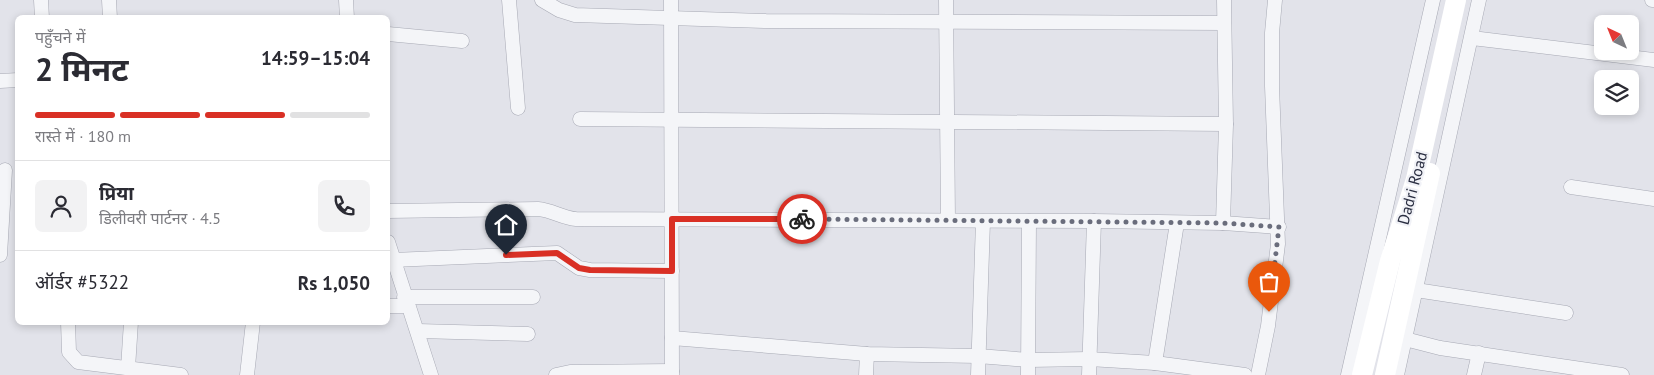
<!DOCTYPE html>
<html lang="hi">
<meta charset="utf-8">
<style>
:root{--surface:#fff;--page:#f2f2f3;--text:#2b2b33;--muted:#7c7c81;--line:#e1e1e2;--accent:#d93025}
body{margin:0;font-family:"PT Sans","Noto Sans Devanagari",sans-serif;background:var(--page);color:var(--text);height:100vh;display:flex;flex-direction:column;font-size:19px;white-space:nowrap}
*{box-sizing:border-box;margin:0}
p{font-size:16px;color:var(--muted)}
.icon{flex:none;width:28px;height:28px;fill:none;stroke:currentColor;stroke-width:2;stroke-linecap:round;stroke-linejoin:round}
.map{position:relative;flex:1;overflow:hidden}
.drawer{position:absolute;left:15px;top:15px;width:375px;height:310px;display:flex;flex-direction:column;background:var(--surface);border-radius:8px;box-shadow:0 2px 8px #0003}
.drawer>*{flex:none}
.needle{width:32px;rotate:317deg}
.fabs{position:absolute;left:1594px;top:15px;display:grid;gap:10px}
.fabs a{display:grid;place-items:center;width:45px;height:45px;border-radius:8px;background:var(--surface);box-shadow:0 2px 8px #0003;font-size:25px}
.pin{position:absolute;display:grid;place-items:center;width:42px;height:42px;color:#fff;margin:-51px -21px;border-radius:50% 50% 50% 0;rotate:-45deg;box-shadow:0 0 5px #0007}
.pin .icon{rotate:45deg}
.courier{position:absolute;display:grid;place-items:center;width:50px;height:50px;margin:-25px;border:4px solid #d93025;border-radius:50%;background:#fff;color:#222;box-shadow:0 1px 6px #0007}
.overview em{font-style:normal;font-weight:700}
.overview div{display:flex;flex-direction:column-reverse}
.overview{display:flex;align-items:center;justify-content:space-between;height:85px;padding:0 20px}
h1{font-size:32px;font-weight:700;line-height:38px}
.bar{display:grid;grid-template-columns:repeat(4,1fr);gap:8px 5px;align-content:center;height:60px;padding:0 20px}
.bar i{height:6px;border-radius:4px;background:var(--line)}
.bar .active{background:var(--accent)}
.bar p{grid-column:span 4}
.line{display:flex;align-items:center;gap:12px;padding:0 20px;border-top:1px solid var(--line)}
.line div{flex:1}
.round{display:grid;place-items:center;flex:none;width:52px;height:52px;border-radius:8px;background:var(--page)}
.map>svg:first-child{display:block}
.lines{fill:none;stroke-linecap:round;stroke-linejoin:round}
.street-casing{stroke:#a7a9b4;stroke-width:15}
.street{stroke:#f4f5f8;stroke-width:14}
.secondary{stroke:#fff;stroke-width:20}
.done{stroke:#6a6d7c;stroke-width:5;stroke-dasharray:0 9}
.route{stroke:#d93025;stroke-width:6}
.labels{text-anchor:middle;stroke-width:4.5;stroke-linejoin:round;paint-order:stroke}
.street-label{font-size:16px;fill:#2a2e41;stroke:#f1f2f7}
</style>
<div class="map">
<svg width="1654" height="375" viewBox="0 0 1654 375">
<rect width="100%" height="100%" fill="#e2e3ea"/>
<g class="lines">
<defs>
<g id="street">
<polyline points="41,0 42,18"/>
<polyline points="109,0 110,18"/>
<polyline points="346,0 347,18"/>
<polyline points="509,0 518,108"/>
<polyline points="542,0 559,10 575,15 766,21 1224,23"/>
<polyline points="671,0 672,375"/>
<polyline points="946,0 948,220"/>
<polyline points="1652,0 1654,0"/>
<polyline points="388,34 462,41"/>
<polyline points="1472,38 1654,60"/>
<polyline points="0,81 18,80"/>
<polyline points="580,119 1226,124"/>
<polyline points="1571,187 1654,199"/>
<path d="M388 211 538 209C552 210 562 218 576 219L1094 221 1223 223 1279 227"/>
<polyline points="1223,223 1226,124 1224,0"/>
<polyline points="388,242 431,375"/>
<polyline points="0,255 5,170"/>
<polyline points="393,260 557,253 579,268 590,270 672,271"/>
<polyline points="1416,290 1566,313"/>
<polyline points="404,297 533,297"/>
<polyline points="388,306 407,306"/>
<polyline points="68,322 69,352 78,362 181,375"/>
<polyline points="418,331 528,334"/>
<polyline points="672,338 867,354 978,356 1029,360 1089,359 1155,363 1245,375"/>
<polyline points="1405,339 1440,348 1622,375"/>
<polyline points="1155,363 1177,223"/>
<polyline points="128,368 131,322"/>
<polyline points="247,375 253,322"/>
<polyline points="556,375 570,372 672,371"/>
<polyline points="866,375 867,354"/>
<polyline points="978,375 983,221"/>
<polyline points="1028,375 1029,221"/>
<polyline points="1089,375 1094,221"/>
<polyline points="1258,375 1268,326 1278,244 1272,86 1272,33 1275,0"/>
<polyline points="1348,375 1433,0"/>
<polyline points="1397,375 1479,0"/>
<polyline points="1474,375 1479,353"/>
</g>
</defs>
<use href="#street" class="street-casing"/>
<use href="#street" class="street"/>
<g class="secondary">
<polyline points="1362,375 1390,261 1416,179 1456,0"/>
<polyline points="1385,375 1430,173"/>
</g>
</g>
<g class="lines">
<polyline class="done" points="802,219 1223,223 1279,227 1269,312"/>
<polyline class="route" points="506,255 557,253 579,268 590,270 672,271 672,219 802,219"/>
</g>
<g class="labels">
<g class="street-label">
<text transform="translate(1412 188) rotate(-75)" y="6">Dadri Road</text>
</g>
</g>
</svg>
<div class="fabs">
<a><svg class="needle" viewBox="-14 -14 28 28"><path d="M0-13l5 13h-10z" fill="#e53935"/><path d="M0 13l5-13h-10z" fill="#7c7c81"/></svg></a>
<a><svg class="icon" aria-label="layers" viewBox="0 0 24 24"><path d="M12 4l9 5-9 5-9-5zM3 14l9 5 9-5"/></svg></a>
</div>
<div class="pin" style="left:1269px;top:312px;background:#ea580c"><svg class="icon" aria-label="bag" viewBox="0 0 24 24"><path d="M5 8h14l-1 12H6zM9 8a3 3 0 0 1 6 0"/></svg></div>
<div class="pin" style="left:506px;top:255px;background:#1f2937"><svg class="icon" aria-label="home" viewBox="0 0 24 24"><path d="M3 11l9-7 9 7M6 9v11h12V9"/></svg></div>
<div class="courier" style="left:802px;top:219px"><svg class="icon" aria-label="bike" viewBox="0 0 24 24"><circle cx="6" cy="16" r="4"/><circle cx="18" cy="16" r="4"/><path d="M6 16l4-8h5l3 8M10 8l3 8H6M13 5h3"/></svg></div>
<section class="drawer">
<div class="overview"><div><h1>2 मिनट</h1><p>पहुँचने में</p></div><em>14:59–15:04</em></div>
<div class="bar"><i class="active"></i><i class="active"></i><i class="active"></i><i></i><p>रास्ते में · 180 m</p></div>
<div class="line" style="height:90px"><a class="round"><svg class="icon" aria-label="person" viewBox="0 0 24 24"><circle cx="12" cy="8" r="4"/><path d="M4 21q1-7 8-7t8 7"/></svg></a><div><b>प्रिया</b><p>डिलीवरी पार्टनर · 4.5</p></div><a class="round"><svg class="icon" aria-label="phone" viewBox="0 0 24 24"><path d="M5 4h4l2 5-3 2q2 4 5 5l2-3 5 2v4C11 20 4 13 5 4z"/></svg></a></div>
<div class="line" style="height:65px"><div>ऑर्डर #5322</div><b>Rs 1,050</b></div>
</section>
</div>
